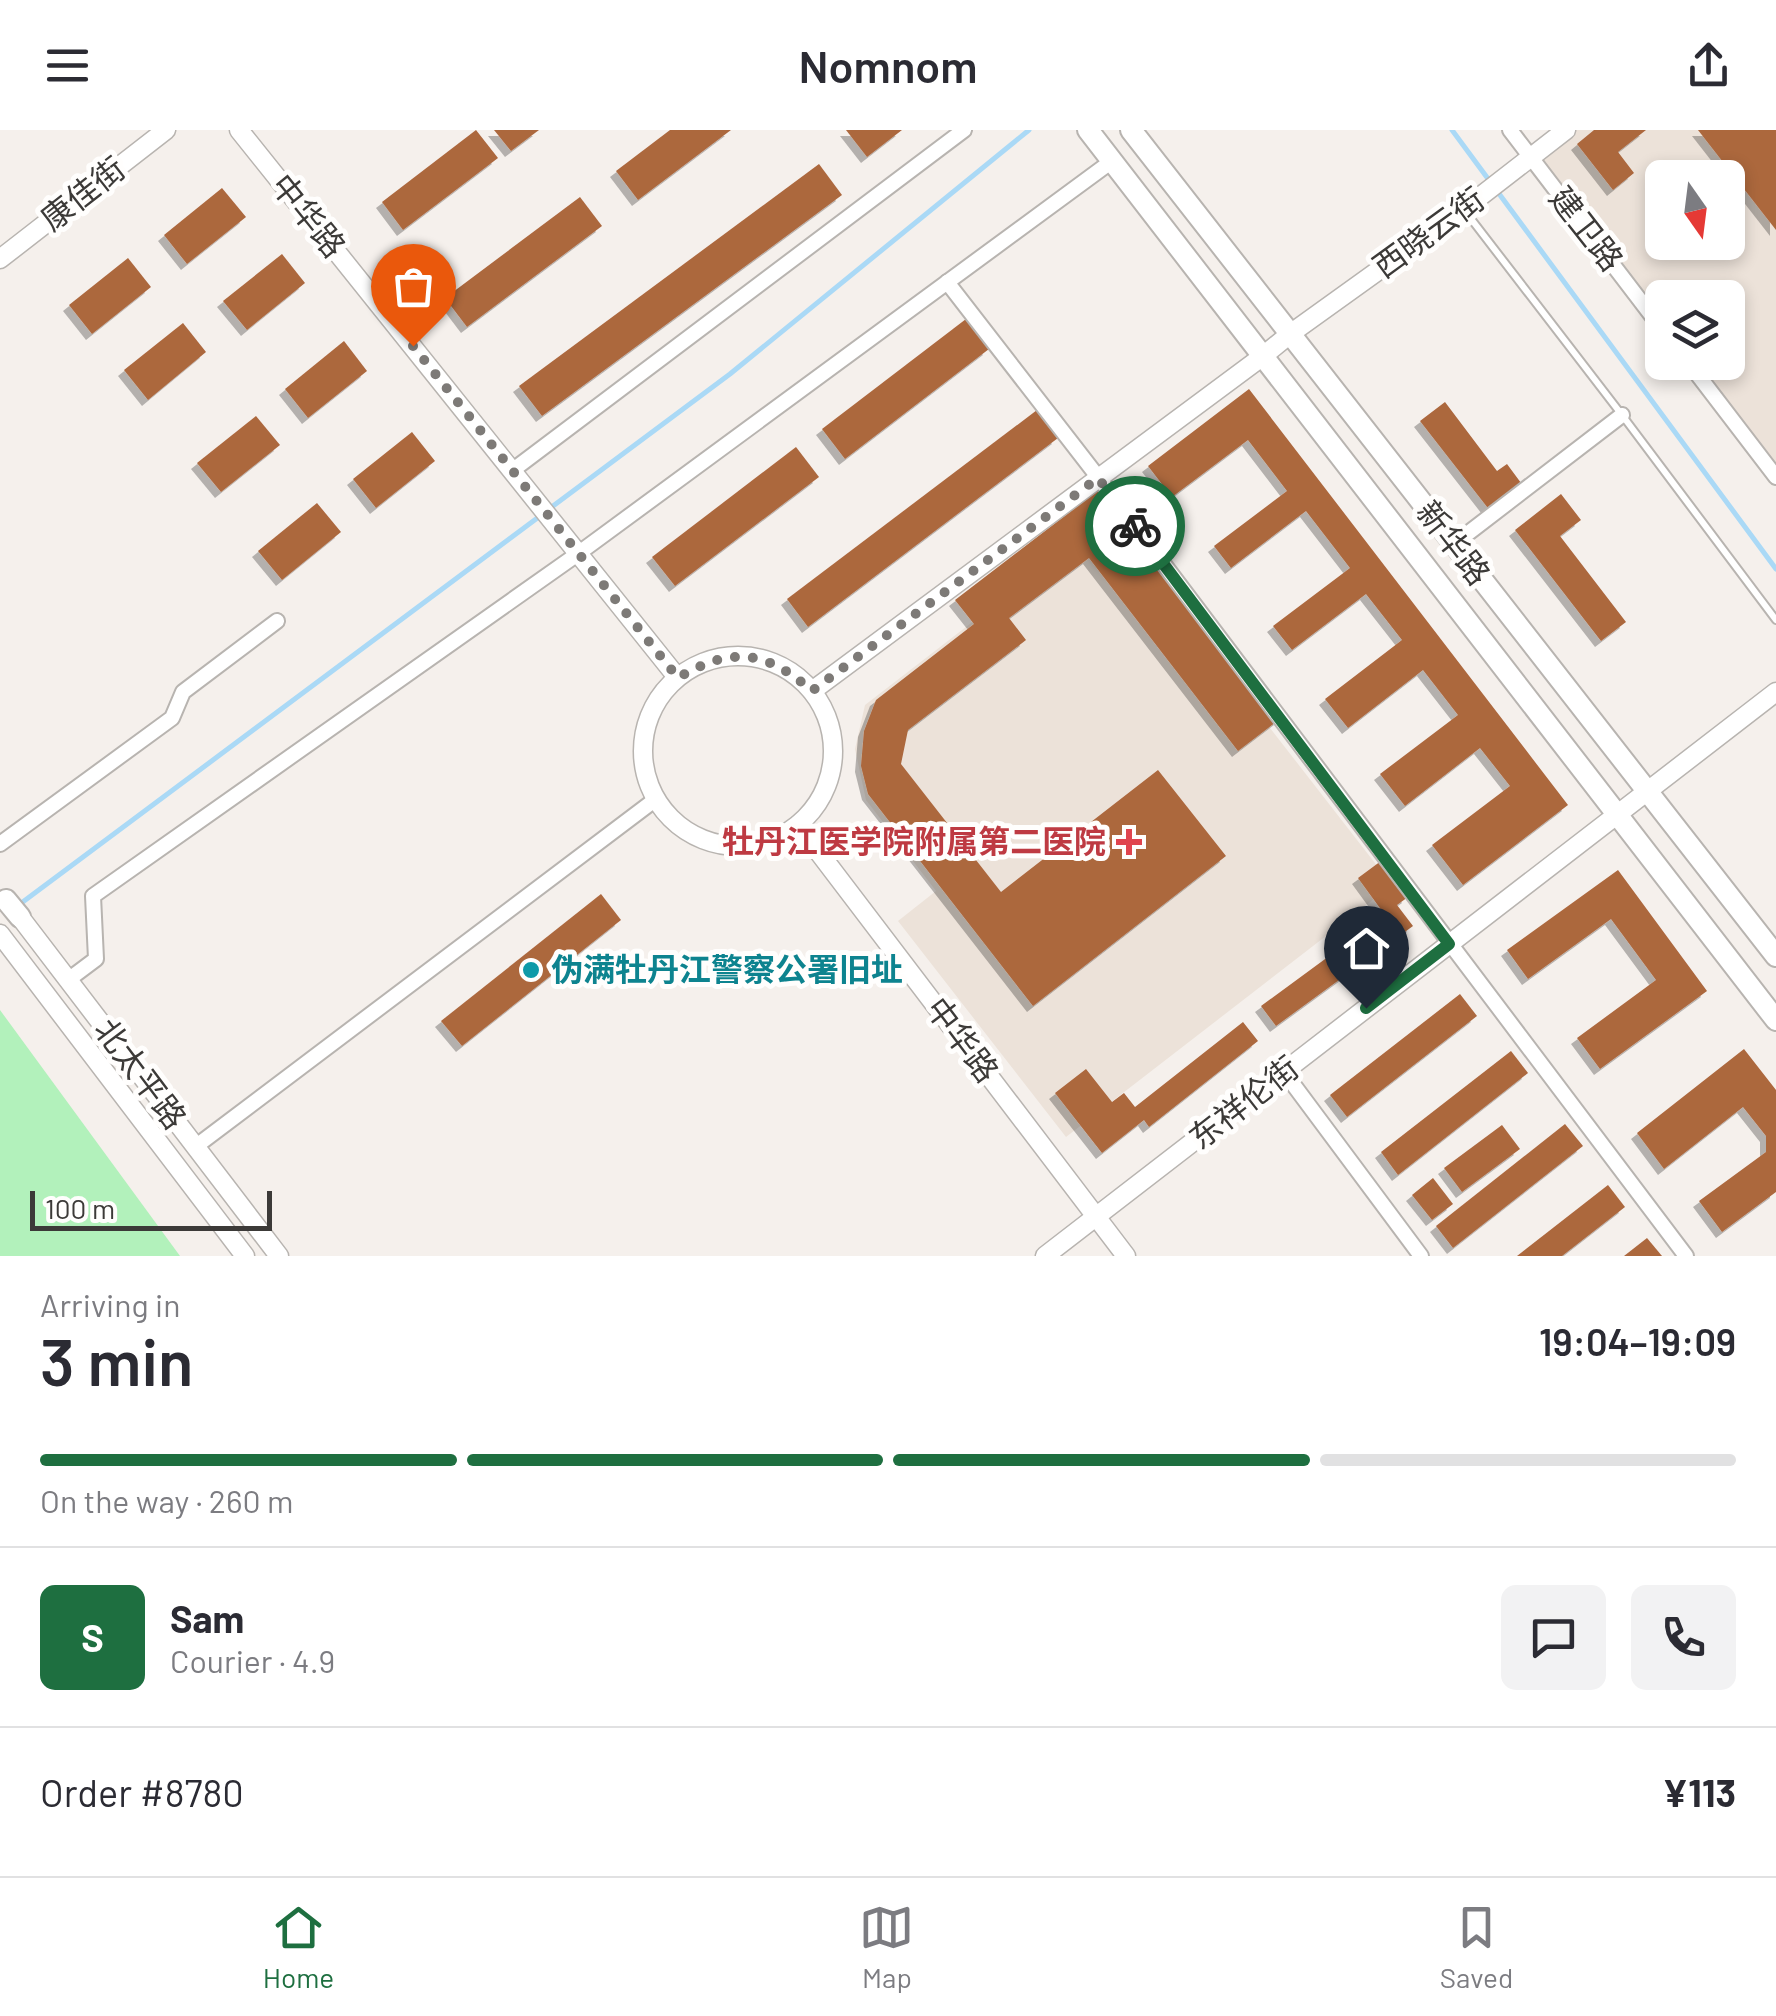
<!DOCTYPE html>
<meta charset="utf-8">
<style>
:root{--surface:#fff;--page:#f2f2f3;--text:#2b2b33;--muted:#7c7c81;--line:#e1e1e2;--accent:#1e6f40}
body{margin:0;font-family:Barlow,"Noto Sans SC",sans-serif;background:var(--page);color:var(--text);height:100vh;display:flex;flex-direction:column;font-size:38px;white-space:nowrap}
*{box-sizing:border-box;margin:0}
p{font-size:32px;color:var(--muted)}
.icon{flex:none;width:55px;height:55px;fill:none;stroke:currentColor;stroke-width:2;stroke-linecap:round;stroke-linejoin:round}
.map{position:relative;height:1126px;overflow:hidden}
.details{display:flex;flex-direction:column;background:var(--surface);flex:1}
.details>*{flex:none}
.needle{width:65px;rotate:166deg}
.fabs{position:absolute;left:1645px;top:30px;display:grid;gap:20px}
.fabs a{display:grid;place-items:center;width:100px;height:100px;border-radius:15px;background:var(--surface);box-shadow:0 5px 15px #0003;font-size:50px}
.scale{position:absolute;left:30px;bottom:25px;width:242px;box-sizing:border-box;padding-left:10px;border:5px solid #3c3a38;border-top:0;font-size:28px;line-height:35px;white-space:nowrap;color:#3c3a38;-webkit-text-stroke:8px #fffefd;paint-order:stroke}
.pin{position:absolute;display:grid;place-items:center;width:85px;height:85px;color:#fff;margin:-102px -42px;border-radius:50% 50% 50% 0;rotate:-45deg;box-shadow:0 0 10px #0007}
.pin .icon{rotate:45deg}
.courier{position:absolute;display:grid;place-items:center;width:100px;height:100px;margin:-50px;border:8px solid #1e6f40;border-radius:50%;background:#fff;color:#222;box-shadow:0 2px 12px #0007}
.headline em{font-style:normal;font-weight:600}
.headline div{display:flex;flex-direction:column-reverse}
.headline{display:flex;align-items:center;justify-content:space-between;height:170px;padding:0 40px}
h1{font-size:65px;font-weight:600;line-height:75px}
.bar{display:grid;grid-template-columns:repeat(4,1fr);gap:15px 10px;align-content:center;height:120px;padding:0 40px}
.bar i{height:12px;border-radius:8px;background:var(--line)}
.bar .active{background:var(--accent)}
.bar p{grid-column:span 4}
.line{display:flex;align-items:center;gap:25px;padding:0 40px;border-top:2px solid var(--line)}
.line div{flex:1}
.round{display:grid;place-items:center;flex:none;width:105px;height:105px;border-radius:15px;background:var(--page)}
header{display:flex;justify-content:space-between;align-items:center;height:130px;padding:0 40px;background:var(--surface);font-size:45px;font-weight:600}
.tabs{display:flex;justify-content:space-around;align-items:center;height:140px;border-top:2px solid var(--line);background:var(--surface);font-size:28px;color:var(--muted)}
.tabs a{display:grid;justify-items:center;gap:5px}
.tabs .active{color:var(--accent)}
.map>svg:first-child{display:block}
.built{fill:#ece2d9;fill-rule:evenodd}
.green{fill:#b2f1bb}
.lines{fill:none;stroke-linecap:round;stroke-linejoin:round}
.stream{stroke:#aad9f6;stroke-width:5}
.building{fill:#ac673e;filter:url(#shadow)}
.service-casing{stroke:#b8b4b0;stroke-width:10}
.minor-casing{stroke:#b8b4b0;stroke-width:18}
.tertiary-casing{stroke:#b8b4b0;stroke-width:21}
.secondary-casing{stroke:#b8b4b0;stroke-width:24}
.primary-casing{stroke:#b8b4b0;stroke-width:24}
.service{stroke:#fff;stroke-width:6}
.minor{stroke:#fff;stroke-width:14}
.tertiary{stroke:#fff;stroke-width:18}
.secondary{stroke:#fff;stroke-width:20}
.primary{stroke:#fff;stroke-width:20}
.done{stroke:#7d7a77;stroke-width:10;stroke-dasharray:0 18}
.route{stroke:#1e6f40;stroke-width:12}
.health-dot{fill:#e0444e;stroke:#fffefd;stroke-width:4}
.culture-dot{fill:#0f9aa8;stroke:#fffefd;stroke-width:4}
.labels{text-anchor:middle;stroke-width:10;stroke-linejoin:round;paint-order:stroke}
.street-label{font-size:32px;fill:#3c3a38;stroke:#fffefd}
.health-label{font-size:32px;font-weight:bold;fill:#be3a42;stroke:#fffefd;text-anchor:end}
.culture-label{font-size:32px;font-weight:bold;fill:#0d838f;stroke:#fffefd;text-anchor:start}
</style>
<header><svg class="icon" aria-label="menu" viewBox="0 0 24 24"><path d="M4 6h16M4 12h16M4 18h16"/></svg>Nomnom<svg class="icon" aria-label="share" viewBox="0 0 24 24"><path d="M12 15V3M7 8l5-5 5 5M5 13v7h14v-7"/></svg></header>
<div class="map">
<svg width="1776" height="1126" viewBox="0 0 1776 1126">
<defs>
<filter id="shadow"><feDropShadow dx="-6" dy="6" stdDeviation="0" flood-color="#0004"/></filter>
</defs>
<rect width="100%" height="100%" fill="#f5f0ec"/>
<g class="built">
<path d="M1571 0H1776V343L1691 233 1728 232V168H1662V196L1534 29ZM1662 48H1728V112H1662Z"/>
<polygon points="1107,388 1392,755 1066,1007 898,791 936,761 866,670 855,619 865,575"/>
</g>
<polygon class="green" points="0,880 180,1126 0,1126"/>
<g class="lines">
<g class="stream">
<polyline points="1452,0 1776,439"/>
<polyline points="549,379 730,244 1029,0"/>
<polyline points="16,777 540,386"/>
</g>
</g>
<g class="building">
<polygon points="476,0 498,28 403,100 382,72"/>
<polygon points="494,0 539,0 511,21"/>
<polygon points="670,0 731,0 638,70 616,41"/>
<polygon points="846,0 902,0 867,27"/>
<polygon points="1594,0 1646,0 1618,22 1634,43 1613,60 1577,14"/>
<polygon points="1698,0 1776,0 1776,100"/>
<polygon points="819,34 842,65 542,286 519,256"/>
<polygon points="222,58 246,87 187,134 164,105"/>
<polygon points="580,67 602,96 467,197 445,168"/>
<polygon points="282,124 305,153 247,200 223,171"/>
<polygon points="128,128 151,157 92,204 69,175"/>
<polygon points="966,189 989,219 845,329 822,299"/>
<polygon points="183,193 206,222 148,270 124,240"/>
<polygon points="344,211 367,241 308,288 285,259"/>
<polygon points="1249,259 1568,675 1463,755 1432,715 1510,656 1480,618 1405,676 1380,644 1458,585 1423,540 1348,598 1325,569 1402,510 1366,464 1292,520 1273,496 1350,438 1306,381 1231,438 1214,416 1287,361 1248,310 1172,367 1148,336"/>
<polygon points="1445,272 1497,341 1507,334 1524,357 1491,382 1420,291"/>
<polygon points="1037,280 1058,308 808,497 787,469"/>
<polygon points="256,286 280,315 221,362 197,333"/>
<polygon points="412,302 435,331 376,378 353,349"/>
<polygon points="796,317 819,347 675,456 652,427"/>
<polygon points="1101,358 1280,589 1238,621 1089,428 1009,488 1026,510 908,600 901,634 1001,762 1158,640 1226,726 1033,876 868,664 861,636 864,601 876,570 974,494 955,470"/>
<polygon points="1561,364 1581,390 1560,406 1626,492 1601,511 1515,400"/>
<polygon points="317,373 341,402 282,450 258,421"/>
<polygon points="1381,731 1408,767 1397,775 1413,796 1276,896 1261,876 1385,785 1358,748"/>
<polygon points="1618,740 1707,861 1600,939 1577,908 1656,850 1611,789 1528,849 1507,820"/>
<polygon points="601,764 621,790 462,916 441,891"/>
<polygon points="1460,864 1477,886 1347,987 1330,965"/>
<polygon points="1243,892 1258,911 1149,997 1144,990 1102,1023 1055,963 1086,939 1112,972 1124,963 1135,977"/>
<polygon points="1744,919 1776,960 1776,1062 1722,1102 1699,1071 1766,1022 1766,1006 1743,977 1664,1039 1637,1003"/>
<polygon points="1511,921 1528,943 1398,1045 1381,1022"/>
<polygon points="1565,994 1583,1016 1453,1118 1436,1096"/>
<polygon points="1502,995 1520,1019 1462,1062 1444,1038"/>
<polygon points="1433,1048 1453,1074 1432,1090 1412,1065"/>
<polygon points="1608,1055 1625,1077 1562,1126 1517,1126"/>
<polygon points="1647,1108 1662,1126 1624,1126"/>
</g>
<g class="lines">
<defs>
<polyline id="service" points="1465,81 1622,285 1776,490"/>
<g id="minor">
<polyline points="1510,0 1662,199"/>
<polyline points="947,152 1098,347 1686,1126"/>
<polyline points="1688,232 1776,347"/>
<polyline points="513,340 964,0"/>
<polyline points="1454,414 1622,285"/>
<polyline points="0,714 172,588 183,562 277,491"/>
<polyline points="68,850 96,829 93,766 579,423 1112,31"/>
<polyline points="1284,942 1421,1126"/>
<polyline points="195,1017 656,669"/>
</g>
<g id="tertiary">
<polyline points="239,0 677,547"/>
<polyline points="0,129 166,0"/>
<circle cx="738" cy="621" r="95"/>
<polyline points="812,561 1263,226 1290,204 1464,79 1566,0"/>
<polyline points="798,695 1126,1126"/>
<polyline points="20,787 279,1126"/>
<polyline points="0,804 245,1126"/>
<polyline points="1045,1126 1776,562"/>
</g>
<polyline id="secondary" points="6,770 20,787"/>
<g id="primary">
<polyline points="1088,0 1776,890"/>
<polyline points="1131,0 1776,826"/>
</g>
</defs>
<use href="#service" class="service-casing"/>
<use href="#minor" class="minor-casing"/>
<use href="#tertiary" class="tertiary-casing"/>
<use href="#secondary" class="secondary-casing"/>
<use href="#primary" class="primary-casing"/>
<use href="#service" class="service"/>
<use href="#minor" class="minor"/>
<use href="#tertiary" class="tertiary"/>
<use href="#secondary" class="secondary"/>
<use href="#primary" class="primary"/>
</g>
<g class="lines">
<path class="done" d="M413 216 678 548C731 516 766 520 812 561L1098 348 1135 396"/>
<polyline class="route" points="1135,396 1449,814 1366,878"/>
</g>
<path class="health-dot" d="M1124 697h10v10h10v10h-10v10h-10v-10h-10v-10h10z"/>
<circle class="culture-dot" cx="531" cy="840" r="10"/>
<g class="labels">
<g class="street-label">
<text transform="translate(83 64) rotate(-38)" y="11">康佳街</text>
<text transform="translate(308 86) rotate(51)" y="11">中华路</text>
<text transform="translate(1586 99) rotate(52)" y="11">建卫路</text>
<text transform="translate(1429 103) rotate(-36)" y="11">西晓云街</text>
<text transform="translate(1453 413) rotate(52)" y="11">新华路</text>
<text transform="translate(962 910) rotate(53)" y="11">中华路</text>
<text transform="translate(140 944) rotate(53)" y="11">北太平路</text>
<text transform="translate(1244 973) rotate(-38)" y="11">东祥伦街</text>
</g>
<g class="health-label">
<text x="1106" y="723">牡丹江医学院附属第二医院</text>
</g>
<g class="culture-label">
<text x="551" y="851">伪满牡丹江警察公署旧址</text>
</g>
</g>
</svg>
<div class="fabs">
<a><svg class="needle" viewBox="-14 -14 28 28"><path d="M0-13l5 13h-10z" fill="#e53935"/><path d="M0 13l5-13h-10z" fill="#7c7c81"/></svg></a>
<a><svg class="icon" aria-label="layers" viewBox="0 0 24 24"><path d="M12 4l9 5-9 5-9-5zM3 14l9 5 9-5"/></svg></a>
</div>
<div class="scale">100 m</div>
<div class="pin" style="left:413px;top:216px;background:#ea580c"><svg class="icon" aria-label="bag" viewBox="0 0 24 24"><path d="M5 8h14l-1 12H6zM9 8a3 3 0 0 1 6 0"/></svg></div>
<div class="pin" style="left:1366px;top:878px;background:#1f2937"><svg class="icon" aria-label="home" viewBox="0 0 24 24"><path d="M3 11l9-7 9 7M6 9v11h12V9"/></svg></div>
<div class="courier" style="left:1135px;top:396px"><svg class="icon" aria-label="bike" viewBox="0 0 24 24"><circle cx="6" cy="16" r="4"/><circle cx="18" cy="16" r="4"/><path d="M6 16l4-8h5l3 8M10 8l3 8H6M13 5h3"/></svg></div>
</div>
<section class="details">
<div class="headline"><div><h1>3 min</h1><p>Arriving in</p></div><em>19:04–19:09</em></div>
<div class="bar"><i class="active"></i><i class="active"></i><i class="active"></i><i></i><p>On the way · 260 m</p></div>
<div class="line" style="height:180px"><b class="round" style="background:var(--accent);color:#fff">S</b><div><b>Sam</b><p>Courier · 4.9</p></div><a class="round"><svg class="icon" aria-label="chat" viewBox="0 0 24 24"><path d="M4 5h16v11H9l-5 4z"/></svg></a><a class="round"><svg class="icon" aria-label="phone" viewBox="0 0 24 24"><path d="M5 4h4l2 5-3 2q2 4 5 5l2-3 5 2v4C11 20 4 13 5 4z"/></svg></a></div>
<div class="line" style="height:130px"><div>Order #8780</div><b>¥113</b></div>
</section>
<nav class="tabs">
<a class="active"><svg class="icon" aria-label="home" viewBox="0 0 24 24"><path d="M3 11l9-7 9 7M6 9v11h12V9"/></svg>Home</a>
<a><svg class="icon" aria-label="map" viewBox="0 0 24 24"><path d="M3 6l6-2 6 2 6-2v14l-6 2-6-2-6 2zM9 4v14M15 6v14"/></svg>Map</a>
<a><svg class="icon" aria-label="saved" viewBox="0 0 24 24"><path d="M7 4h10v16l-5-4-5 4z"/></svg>Saved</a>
</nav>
